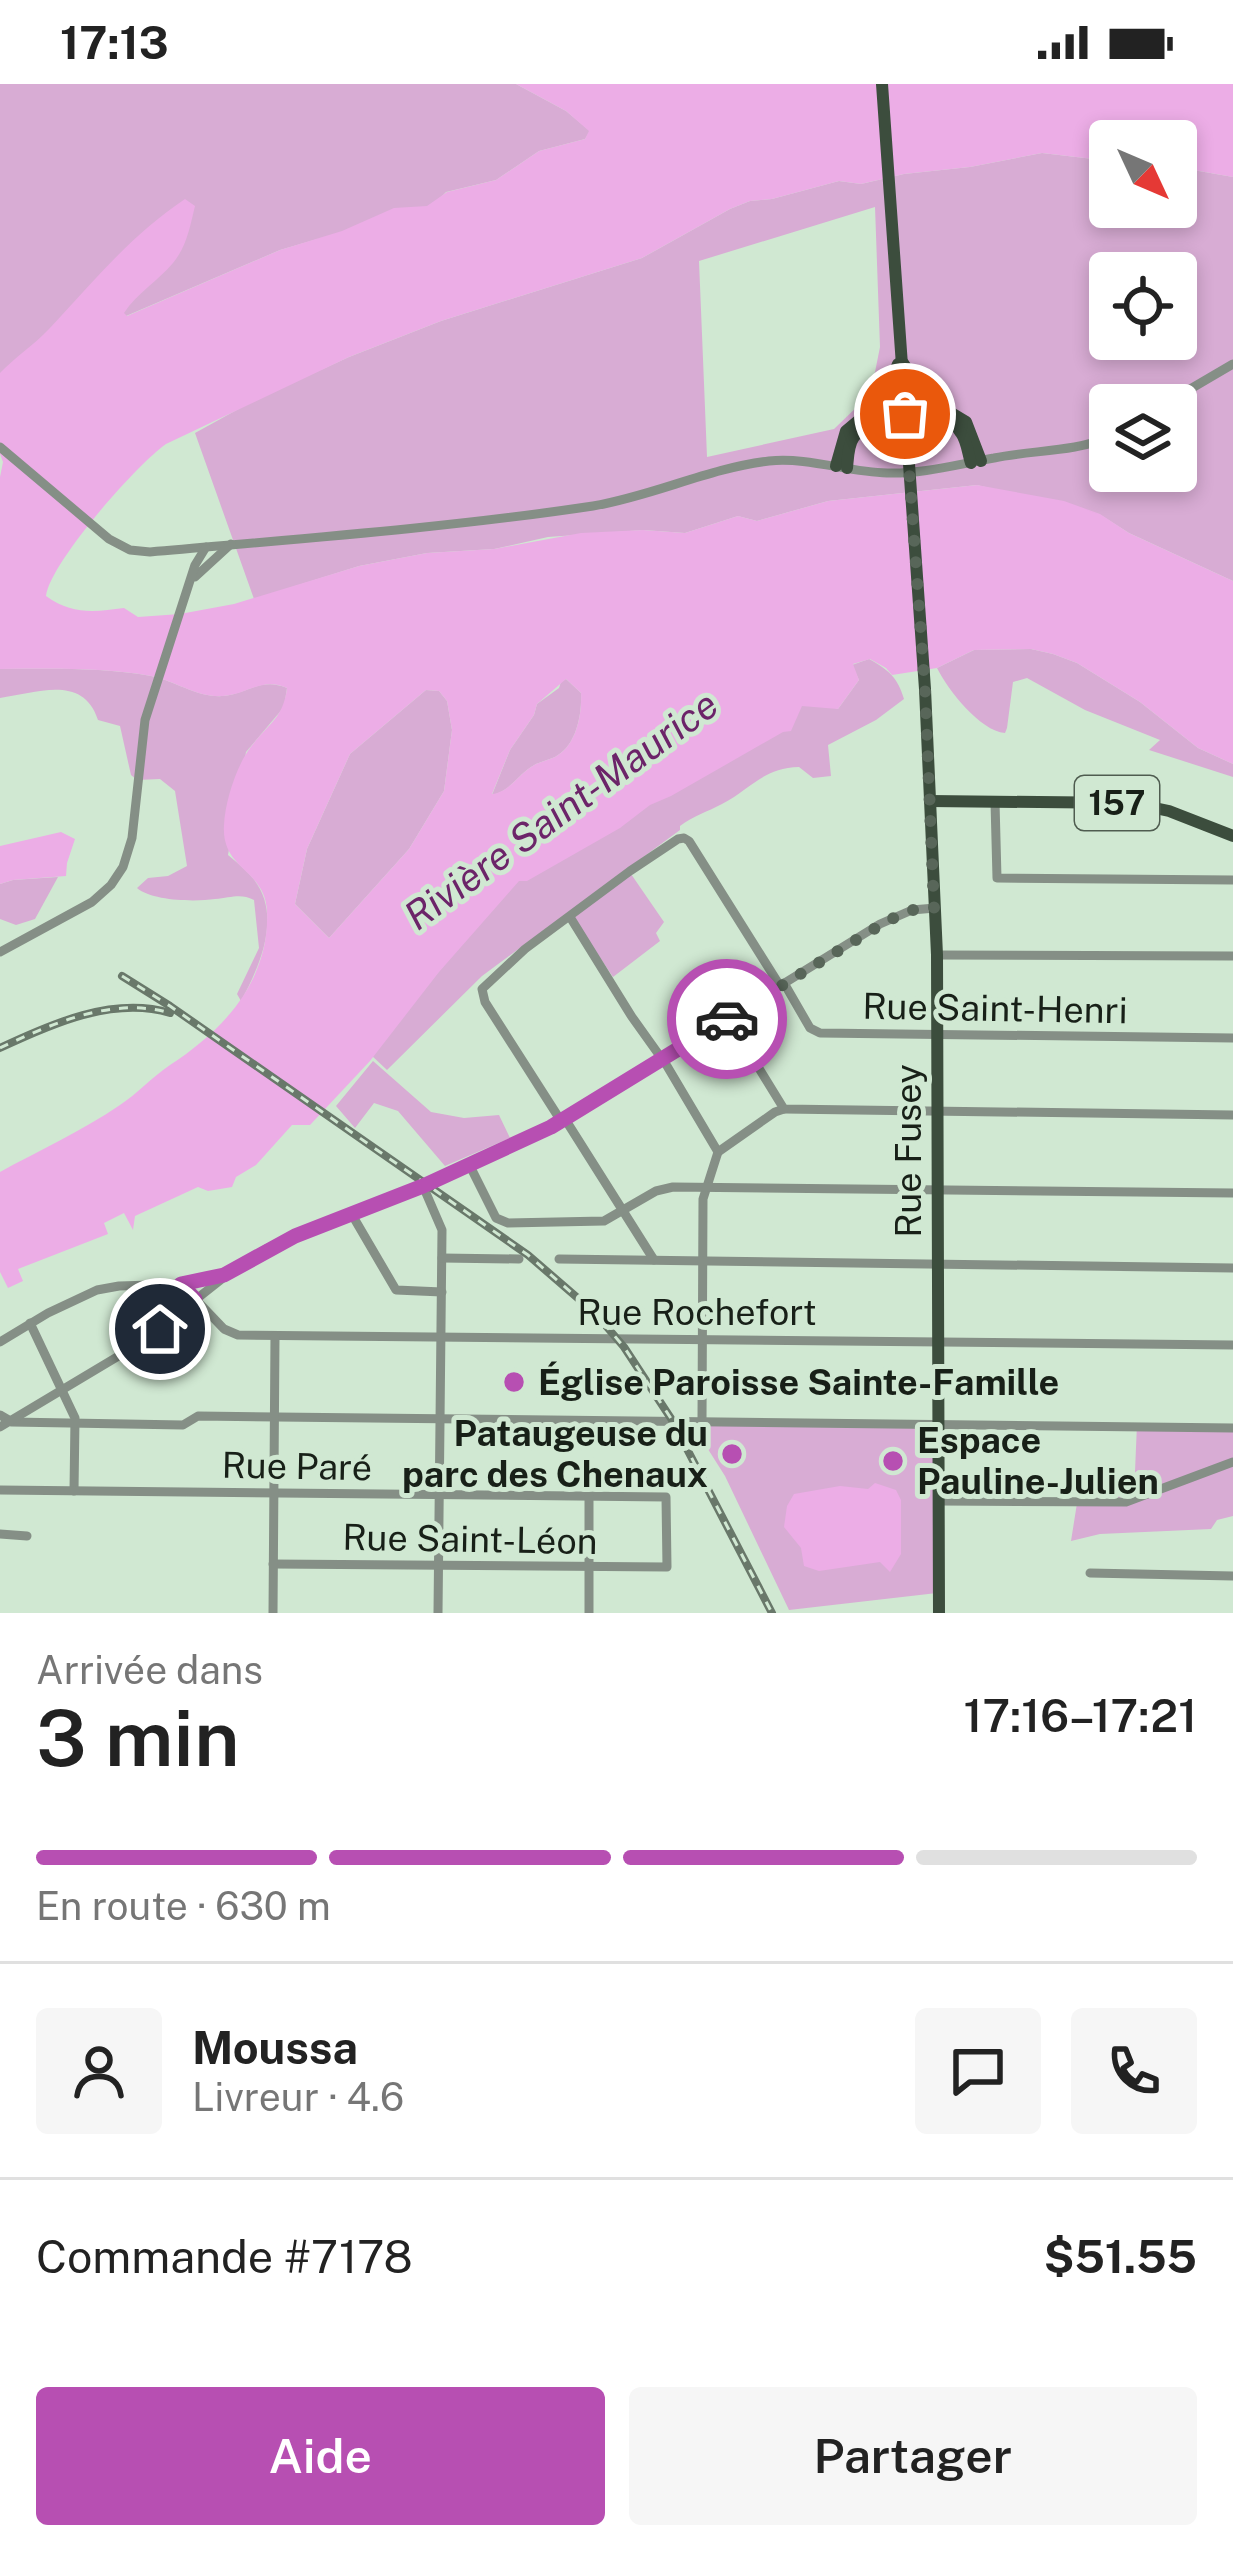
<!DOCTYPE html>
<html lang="fr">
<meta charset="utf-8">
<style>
:root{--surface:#fff;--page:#f6f6f6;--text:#222;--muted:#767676;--line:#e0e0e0;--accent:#b74fb2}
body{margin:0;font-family:"Public Sans",sans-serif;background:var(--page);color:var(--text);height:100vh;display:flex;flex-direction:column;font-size:45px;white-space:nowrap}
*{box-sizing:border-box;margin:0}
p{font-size:39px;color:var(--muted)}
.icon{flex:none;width:66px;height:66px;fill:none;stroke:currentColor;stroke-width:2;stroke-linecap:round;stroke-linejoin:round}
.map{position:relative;height:1529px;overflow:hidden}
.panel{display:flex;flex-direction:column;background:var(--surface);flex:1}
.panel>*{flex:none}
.needle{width:78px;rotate:134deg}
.tools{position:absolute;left:1089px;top:36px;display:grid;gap:24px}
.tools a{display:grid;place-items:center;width:108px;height:108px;border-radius:12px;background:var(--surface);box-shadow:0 6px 18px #0003;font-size:60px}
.pin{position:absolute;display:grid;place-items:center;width:102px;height:102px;color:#fff;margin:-51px;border:6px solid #fff;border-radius:50%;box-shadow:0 3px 12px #0007}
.courier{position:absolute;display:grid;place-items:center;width:120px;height:120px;margin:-60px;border:9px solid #b74fb2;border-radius:50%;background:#fff;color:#222;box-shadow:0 3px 15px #0007}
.summary em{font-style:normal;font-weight:600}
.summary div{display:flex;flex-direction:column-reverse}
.summary{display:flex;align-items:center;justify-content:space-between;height:204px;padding:0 36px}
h1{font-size:78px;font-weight:600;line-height:90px}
.bar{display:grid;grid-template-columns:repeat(4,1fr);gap:18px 12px;align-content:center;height:144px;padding:0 36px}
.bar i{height:15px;border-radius:9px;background:var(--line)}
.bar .on{background:var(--accent)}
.bar p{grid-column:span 4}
.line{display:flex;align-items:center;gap:30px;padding:0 36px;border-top:3px solid var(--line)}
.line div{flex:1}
.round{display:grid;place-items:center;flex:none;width:126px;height:126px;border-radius:12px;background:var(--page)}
.button{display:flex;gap:24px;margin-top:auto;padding:24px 36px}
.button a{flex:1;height:138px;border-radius:12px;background:var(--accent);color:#fff;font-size:48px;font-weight:600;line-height:138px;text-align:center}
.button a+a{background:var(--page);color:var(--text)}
.status{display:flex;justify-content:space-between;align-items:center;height:84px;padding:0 60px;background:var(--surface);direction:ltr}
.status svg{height:33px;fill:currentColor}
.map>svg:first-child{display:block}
.green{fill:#d8acd4;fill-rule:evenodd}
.water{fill:#ecade6;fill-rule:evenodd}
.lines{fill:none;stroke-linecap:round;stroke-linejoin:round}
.minor{stroke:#858f86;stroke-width:9}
.major{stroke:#3c4d3d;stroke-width:12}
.rail-casing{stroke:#69786a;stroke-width:8}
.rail{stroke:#d0e8d2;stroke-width:3;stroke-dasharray:9;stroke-linecap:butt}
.done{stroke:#586659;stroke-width:12;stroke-dasharray:0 21.6}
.route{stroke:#b74fb2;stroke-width:15}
.poi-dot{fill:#b74fb2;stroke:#d0e8d2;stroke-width:4.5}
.labels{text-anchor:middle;stroke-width:10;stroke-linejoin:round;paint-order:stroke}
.shield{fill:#d0e8d2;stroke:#4f5c50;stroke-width:3}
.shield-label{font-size:33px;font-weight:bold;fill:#182018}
.street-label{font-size:36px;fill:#182018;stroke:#d0e8d2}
.poi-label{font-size:36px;font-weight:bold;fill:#182018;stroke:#d0e8d2;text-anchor:start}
.water-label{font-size:39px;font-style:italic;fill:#6c2469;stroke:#d0e8d2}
</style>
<div class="status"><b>17:13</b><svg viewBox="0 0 49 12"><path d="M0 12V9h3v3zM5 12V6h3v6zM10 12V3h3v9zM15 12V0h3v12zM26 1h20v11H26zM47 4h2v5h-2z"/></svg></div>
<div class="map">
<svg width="1233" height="1529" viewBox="0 0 1233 1529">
<rect width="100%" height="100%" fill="#d0e8d2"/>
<g class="green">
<polygon points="0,0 516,0 566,27 590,47 585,55 539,67 496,96 446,108 415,140 314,156 280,166 126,232 0,300"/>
<path d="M1042 69 1110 77V123H1176V83L1233 93V497L1129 449 1099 430 977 401 828 417 757 437 738 432 685 449 643 446 548 453 494 465 427 469 359 482 254 515 195 349 253 317 349 273 441 237 642 174 730 125 750 117 772 115 839 97 861 100 904 90 970 83ZM875 123 880 263 873 298 865 315 834 345 707 373 699 177ZM1110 189H1176V255H1110ZM1110 321H1176V387H1110Z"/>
<path d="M1031 565 1053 570 1077 579 1140 618 1198 664 1233 680V693L1149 666 1160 656 1085 626 1027 594 1013 598 1007 644 1005 649C980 647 948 606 937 584L974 566Z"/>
<path d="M869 575C889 586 898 594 904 615L876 636 828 661 831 692 813 694 799 683C763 684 752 704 722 720 707 728 693 732 680 742V746L482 892 387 986 370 970 516 795 804 613 838 625 859 596 852 581Z"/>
<path d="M0 585C50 585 101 583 151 592 176 597 197 614 224 612 249 609 261 593 287 604L284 623 246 668 228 771C236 778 244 784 250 791 284 827 261 880 241 917L237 910 259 864 254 816C240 809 231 814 215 815 195 818 152 817 137 804L148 794 168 792 187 782 175 707 160 695 137 696 131 691 120 642 98 636C83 590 37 609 0 614Z"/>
<path d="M566 595 581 609C582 629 577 659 558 671 549 677 539 677 531 683 517 692 509 708 492 711L510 666 534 631 537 620 559 604 561 598Z"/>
<polygon points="426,606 439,607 447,617 452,646 444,707 409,765 329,854 295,820 307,765 350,670"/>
<polygon points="631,790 664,838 656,849 660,857 613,893 571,830"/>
<polygon points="58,793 35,835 16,841 0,835 0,800 13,796"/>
<polygon points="373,977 431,1028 464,1034 499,1031 510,1054 445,1082 398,1027 374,1019 355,1044 336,1022"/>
<polygon points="706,1339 933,1341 937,1509 789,1526 725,1392 706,1362"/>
<polygon points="1137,1340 1233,1341 1233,1432 1217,1436 1211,1445 1100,1450 1071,1457 1078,1413 1134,1411"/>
</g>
<g class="water">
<path d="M516 0H1233V93L1176 83V57H1110V77L1042 69 970 83 904 90 861 100 839 97 772 115 750 117 730 125 642 174 441 237 349 273 166 360C136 381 50 479 46 512 72 531 95 528 124 524L138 533 180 530 234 520 359 482 427 469 494 465 581 449 643 446 685 449 738 432 757 437 828 417 977 401 1064 417 1100 430 1129 449 1233 497V680L1198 664 1140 618 1077 579 1053 570 1031 565 974 566 937 584 892 591 886 584 870 575 853 580 859 596 838 625 802 622 791 647 783 648 671 712 650 721 620 744 527 797H519L439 888 370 977 310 1041H292L256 1081 236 1093 232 1103 208 1107 198 1103 135 1132 133 1146 124 1129 104 1139 108 1150 18 1185 23 1197 8 1204 0 1188V1088C40 1066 82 1047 120 1021 138 1009 152 993 170 981 224 946 270 896 267 827 265 785 221 786 224 741 225 718 236 683 250 664 267 640 283 636 287 604 261 593 249 610 223 612 197 614 176 597 151 592 101 583 50 585 0 585V393L3 378 0 370V289C15 273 34 261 49 245 94 197 129 153 185 115L195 122C190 142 187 162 173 179 158 197 137 209 124 229L127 232 280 166 342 147 394 124 427 122 447 108 496 96 539 67 585 55 589 47 566 27ZM566 595 581 609C582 629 577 659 558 671 549 677 539 677 531 683 517 692 509 708 492 710L510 666 534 631 537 620ZM426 606 439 607 447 617 452 646 444 707 409 765 329 854 295 820 307 765 350 670Z"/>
<polygon points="61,748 75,755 67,779 66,792 13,796 0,800 0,762"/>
<polygon points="875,1399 896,1406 901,1416 901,1470 890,1488 880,1478 819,1487 804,1482 801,1464 784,1443 787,1422 794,1410 840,1402 868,1405"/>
</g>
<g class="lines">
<g class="minor">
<polyline points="1163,321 1233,280"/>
<path d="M0 363 109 455 130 466 150 468C296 455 447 444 593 422 653 412 709 384 769 377 809 373 847 388 887 389 924 390 958 380 994 374 1033 366 1074 368 1110 353"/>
<polyline points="195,493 231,460"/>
<polyline points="995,718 997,794 1233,796"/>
<polyline points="570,833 632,933 667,982 718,1068 703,1115 702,1337"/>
<polyline points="0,868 92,818 111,801 123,783 132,754 145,636 195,481 206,463"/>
<polyline points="937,871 1233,872"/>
<polyline points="784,899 810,944 820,949 1233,954"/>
<polyline points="728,934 784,1025 1233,1031"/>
<polyline points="565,1035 654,1176"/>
<polyline points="561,1037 485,918 482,905 525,865 630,787 678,755 684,754 689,757 780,902"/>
<polyline points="718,1068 775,1028 784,1025"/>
<polyline points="470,1082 496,1134 508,1139 604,1137 656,1107 673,1103 1233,1109"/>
<polyline points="423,1102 442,1146 438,1529"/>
<polyline points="351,1129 396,1206 442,1208"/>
<polyline points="442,1174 519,1175"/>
<polyline points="559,1175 1233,1184"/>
<polyline points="181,1200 224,1245 238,1251 1233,1261"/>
<polyline points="30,1239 75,1334 74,1407"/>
<polyline points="0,1258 48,1229 97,1206 119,1202 184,1200 220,1192 268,1164 303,1148 470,1082 571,1031 880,840 912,826 935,824"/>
<polyline points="0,1331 12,1338 183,1341 198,1332 1233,1344"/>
<polyline points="0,1343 142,1258 223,1194"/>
<polyline points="0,1406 666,1413 667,1483 273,1480"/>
<polyline points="939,1417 1126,1418 1233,1378"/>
<polyline points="0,1450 27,1452"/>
<polyline points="1090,1489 1233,1492"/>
<polyline points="273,1529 275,1252"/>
<polyline points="589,1529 589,1412"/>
</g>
<g class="major">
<polyline points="882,0 925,605 937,871 939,1529"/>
<polyline points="903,279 926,314 966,338 981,377"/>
<path d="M909 369C918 348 940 315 961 349 967 357 968 370 971 379"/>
<polyline points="836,382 846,347 883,316 898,280"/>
<path d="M847 384C848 374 848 361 854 353 870 328 894 347 905 364"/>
<polyline points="930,717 1131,719 1169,727 1233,752"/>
</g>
<defs>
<g id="rail">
<polyline points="122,892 170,922 528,1171 595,1229 624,1263 672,1336 772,1529"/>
<path d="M0 964C51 940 113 912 170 929"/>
</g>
</defs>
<use href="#rail" class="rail-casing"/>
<use href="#rail" class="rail"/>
</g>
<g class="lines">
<polyline class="done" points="727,935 887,837 912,826 934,824 925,605 905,330"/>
<polyline class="route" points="160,1245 195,1215 181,1200 224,1191 295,1152 423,1102 551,1043 727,935"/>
</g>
<g class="poi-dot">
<circle cx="514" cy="1298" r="12"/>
<circle cx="732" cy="1370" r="12"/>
<circle cx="893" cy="1377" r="12"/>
</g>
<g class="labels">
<rect class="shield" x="1075" y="692" width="84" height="54" rx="9"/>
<g class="shield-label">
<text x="1117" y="731">157</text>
</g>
<g class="street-label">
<text transform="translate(995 924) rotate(1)" y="13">Rue Saint-Henri</text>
<text transform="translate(908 1067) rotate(-90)" y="13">Rue Fusey</text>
<text x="697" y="1241">Rue Rochefort</text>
<text transform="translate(297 1382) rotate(1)" y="13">Rue Paré</text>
<text transform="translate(470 1455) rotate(1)" y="13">Rue Saint-Léon</text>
</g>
<g class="poi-label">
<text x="538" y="1311">Église Paroisse Sainte-Famille</text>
<text x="708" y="1362" text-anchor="end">Pataugeuse du<tspan x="708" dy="41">parc des Chenaux</tspan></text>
<text x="917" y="1369">Espace<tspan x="917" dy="41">Pauline-Julien</tspan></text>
</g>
<g class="water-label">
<text transform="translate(561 726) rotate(-36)" y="14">Rivière Saint-Maurice</text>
</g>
</g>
</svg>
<div class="tools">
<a><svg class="needle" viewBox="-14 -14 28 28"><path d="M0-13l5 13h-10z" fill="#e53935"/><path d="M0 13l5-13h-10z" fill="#767676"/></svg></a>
<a><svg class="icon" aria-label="locate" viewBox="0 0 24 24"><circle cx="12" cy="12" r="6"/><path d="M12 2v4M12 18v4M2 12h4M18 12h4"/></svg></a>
<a><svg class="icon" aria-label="layers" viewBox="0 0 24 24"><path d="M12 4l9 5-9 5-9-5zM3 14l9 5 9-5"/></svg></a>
</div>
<div class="pin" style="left:905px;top:330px;background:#ea580c"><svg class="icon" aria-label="bag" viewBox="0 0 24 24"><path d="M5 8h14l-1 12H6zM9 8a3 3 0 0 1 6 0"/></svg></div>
<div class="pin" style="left:160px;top:1245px;background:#1f2937"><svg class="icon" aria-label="home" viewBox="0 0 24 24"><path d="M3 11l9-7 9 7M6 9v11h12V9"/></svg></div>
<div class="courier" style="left:727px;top:935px"><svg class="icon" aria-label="car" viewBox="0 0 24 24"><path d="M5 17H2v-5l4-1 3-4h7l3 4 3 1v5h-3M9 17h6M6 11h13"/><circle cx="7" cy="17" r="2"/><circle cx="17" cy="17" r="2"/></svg></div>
</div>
<section class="panel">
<div class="summary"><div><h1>3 min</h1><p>Arrivée dans</p></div><em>17:16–17:21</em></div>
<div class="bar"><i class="on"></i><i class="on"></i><i class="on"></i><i></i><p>En route · 630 m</p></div>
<div class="line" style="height:216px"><a class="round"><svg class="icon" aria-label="person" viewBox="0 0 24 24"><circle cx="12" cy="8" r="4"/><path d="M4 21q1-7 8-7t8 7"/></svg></a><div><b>Moussa</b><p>Livreur · 4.6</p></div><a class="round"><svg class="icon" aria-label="chat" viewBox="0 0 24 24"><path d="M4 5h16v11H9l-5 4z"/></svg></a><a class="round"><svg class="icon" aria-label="phone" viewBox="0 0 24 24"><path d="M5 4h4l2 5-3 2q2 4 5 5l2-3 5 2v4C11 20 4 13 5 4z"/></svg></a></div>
<div class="line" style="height:156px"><div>Commande #7178</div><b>$51.55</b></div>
<div class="button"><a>Aide</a><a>Partager</a></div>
</section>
